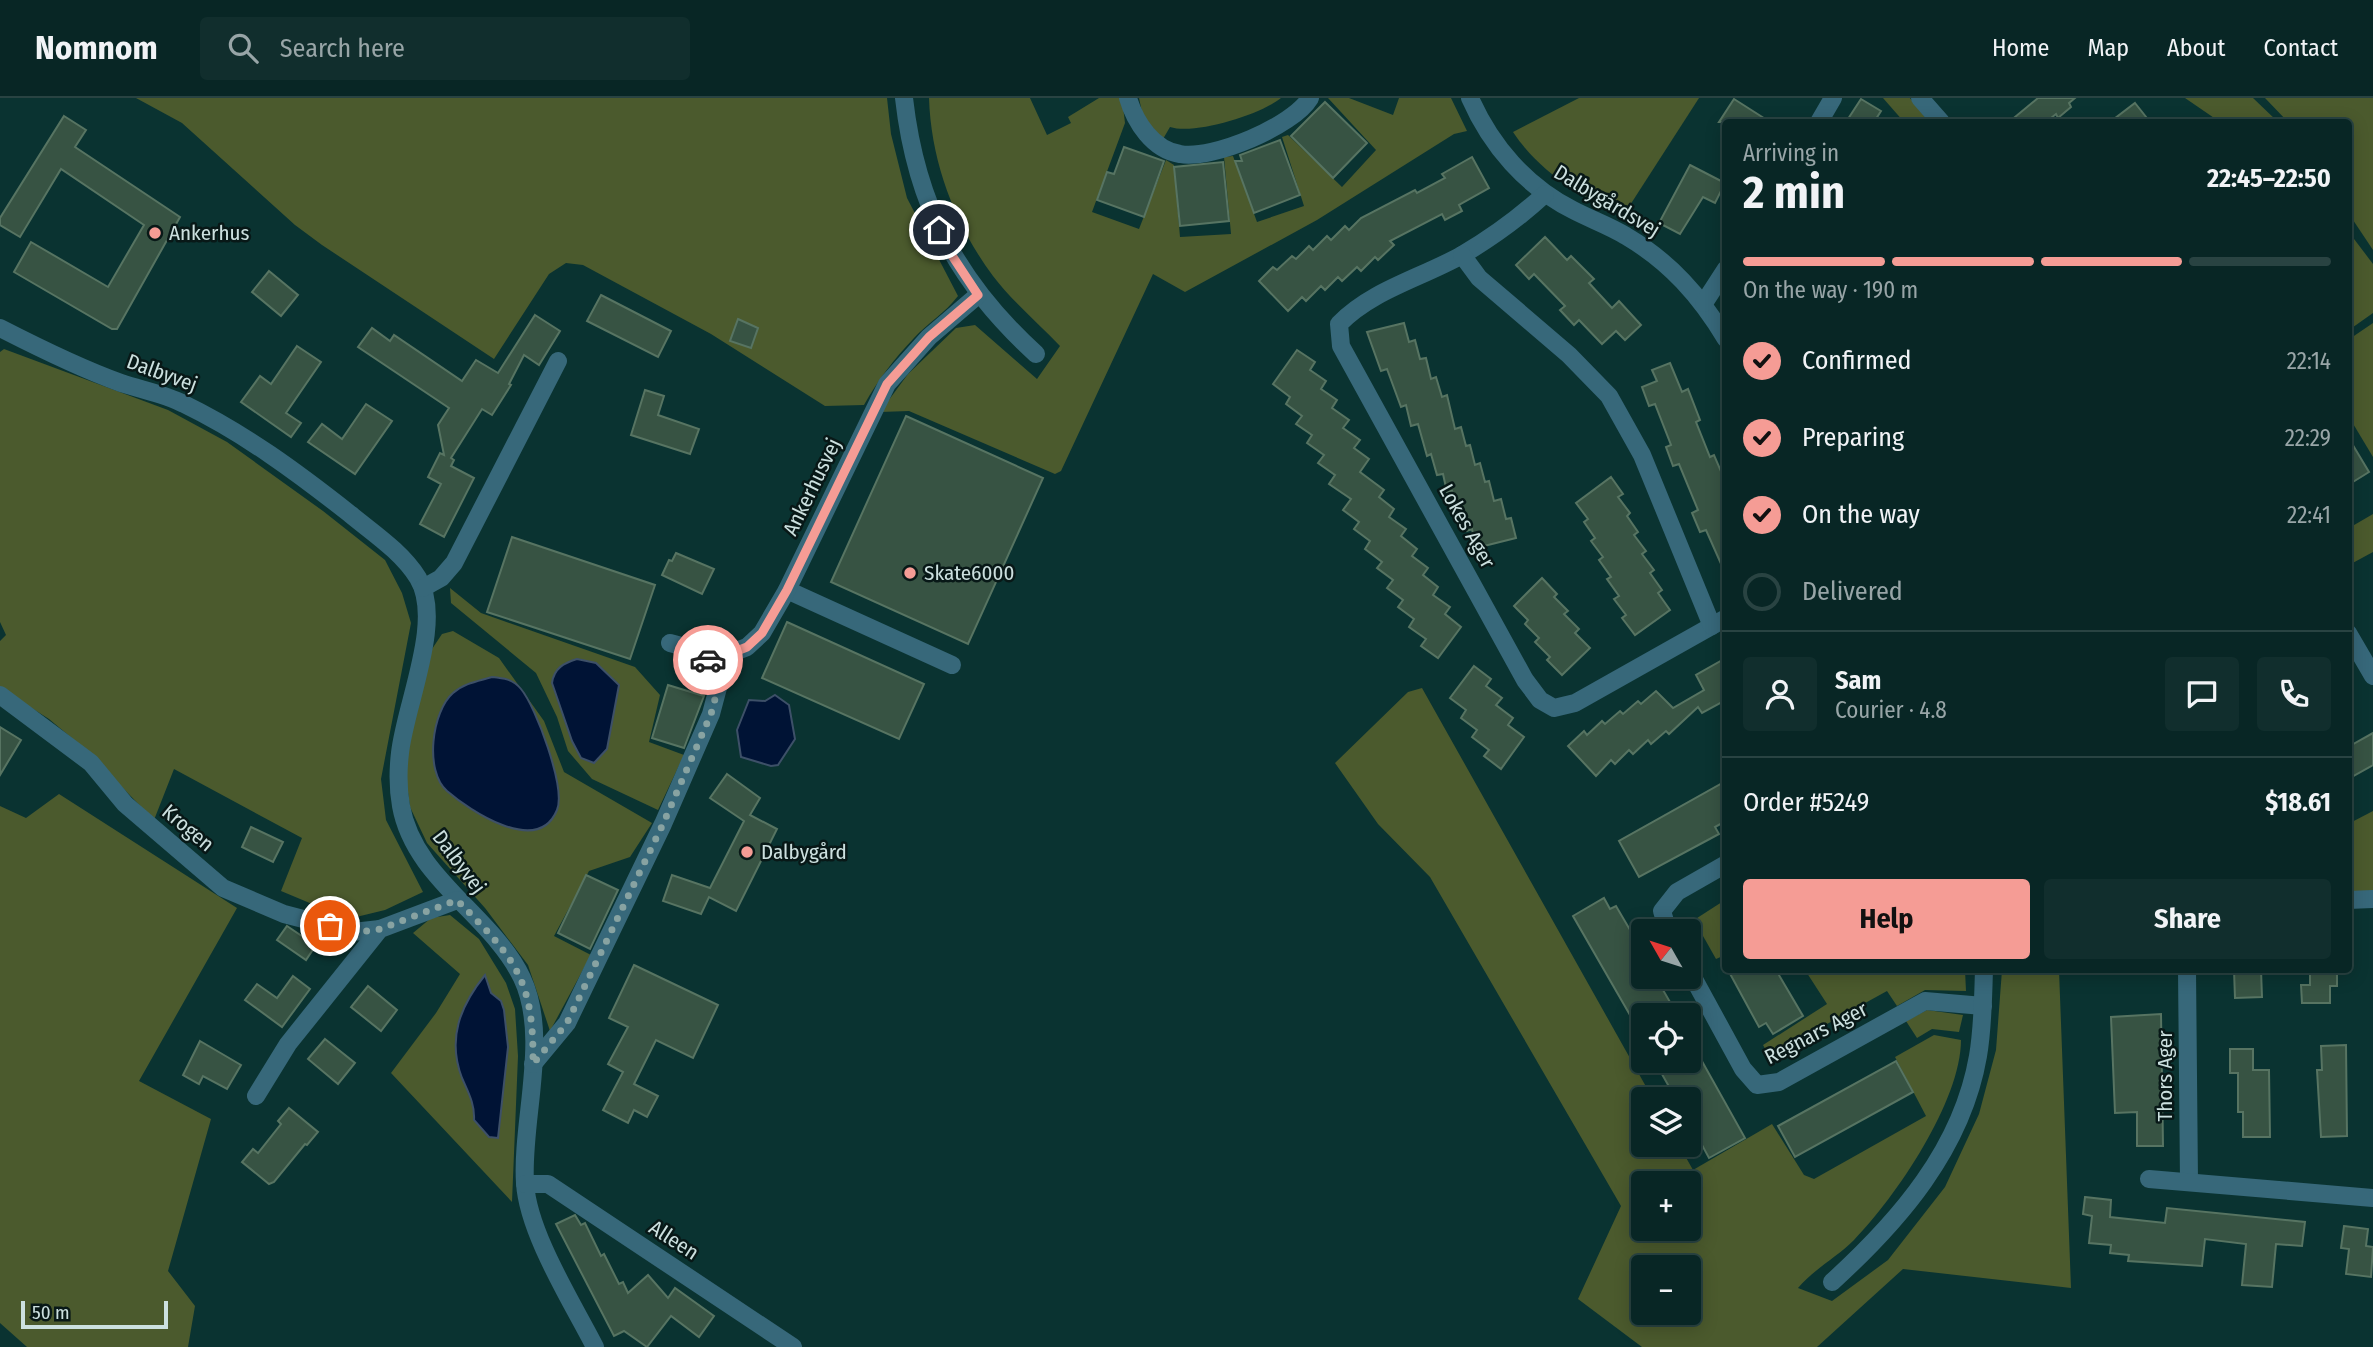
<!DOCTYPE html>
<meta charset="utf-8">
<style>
:root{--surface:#082625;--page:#112e2d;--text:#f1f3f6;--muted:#98a5a7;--line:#294342;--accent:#f59c95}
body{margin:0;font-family:"Fira Sans Condensed",sans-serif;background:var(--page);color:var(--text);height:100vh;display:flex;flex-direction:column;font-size:26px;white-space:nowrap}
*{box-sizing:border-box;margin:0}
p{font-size:23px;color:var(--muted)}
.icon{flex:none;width:38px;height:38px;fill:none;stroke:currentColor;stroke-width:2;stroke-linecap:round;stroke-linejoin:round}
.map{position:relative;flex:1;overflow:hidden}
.panel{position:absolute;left:1722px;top:21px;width:630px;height:854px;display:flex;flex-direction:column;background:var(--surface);border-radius:7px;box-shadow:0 4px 18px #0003,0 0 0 2px var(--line)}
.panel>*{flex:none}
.needle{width:46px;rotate:309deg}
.controls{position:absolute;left:1631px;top:821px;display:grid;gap:14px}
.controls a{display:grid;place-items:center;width:70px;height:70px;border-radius:7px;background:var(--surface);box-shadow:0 4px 18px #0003,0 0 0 2px var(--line);font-size:35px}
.scale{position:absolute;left:21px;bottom:18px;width:147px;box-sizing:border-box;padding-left:7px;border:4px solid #cce0df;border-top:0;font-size:19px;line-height:24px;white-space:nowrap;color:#cce0df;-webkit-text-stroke:5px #081817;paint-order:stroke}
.pin{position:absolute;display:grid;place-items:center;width:60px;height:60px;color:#fff;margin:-30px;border:4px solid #fff;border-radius:50%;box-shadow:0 2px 7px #0007}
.courier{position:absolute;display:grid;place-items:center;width:70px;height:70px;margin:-35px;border:5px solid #f59c95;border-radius:50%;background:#fff;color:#222;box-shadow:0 2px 9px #0007}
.summary em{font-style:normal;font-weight:700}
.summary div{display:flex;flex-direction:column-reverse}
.summary{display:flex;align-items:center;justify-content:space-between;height:119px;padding:0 21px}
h1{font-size:46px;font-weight:700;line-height:52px}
.bar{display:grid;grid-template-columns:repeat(4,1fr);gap:10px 7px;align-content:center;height:84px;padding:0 21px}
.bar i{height:9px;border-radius:5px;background:var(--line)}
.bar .active{background:var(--accent)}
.bar p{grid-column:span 4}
.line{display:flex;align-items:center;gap:18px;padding:0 21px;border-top:2px solid var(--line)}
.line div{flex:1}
.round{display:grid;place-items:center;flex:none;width:74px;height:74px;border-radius:7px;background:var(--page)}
ol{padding:0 21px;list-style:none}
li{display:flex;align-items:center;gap:21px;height:77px}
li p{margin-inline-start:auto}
li .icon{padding:7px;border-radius:50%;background:var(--accent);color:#111;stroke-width:4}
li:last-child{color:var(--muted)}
li i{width:38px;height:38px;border:4px solid var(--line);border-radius:50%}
.button{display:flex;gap:14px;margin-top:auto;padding:14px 21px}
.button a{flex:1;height:80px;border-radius:7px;background:var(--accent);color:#111;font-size:28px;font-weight:700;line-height:80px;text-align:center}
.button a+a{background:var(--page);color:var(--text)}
header{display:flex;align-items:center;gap:42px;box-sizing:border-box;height:98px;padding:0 35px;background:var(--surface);border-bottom:2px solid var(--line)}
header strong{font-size:33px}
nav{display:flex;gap:38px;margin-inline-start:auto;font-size:24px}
.search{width:490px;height:63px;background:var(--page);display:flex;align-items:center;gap:18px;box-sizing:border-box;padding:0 24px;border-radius:7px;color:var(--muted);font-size:26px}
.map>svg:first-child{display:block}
.green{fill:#4b5a2d;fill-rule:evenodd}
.water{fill:#001335;stroke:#3d5068;stroke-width:2}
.building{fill:#375343;stroke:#577462;stroke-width:2}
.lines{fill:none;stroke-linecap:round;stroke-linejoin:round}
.minor{stroke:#37687a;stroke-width:18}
.done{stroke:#88a3a2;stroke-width:7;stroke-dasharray:0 12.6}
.route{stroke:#f59c95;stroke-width:9}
.poi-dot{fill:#f59c95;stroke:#081817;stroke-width:2.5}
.labels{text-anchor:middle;stroke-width:5;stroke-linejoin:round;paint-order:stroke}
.street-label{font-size:21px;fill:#cce0df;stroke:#081817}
.poi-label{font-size:21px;fill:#cce0df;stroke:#081817;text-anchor:start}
</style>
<header>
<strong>Nomnom</strong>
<div class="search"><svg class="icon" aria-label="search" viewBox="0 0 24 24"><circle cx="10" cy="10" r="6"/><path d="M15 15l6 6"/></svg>Search here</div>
<nav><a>Home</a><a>Map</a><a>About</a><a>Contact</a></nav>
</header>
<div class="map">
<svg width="2373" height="1249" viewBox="0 0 2373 1249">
<rect width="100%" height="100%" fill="#0a3331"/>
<g class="green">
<path d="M136 0H887L891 36 907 100 958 198C945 215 928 225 914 240 894 261 878 282 864 307L825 308 711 236 583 167 566 165 549 176 494 261 322 147 295 127 182 25Z"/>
<path d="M929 0H1030L1047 37 1071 25 1068 19 1099 0H1122L1125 25 1092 114 1139 131 1166 62 1174 67 1180 139 1231 136 1224 59 1233 58 1257 124 1304 108 1282 39 1288 37 1342 89 1376 52 1328 0H1349L1393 17 1399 0H1451L1467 33 1454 36 1317 122 1185 194 1153 176 1061 373 1055 376 909 313 880 314 908 276 956 230 975 227 1037 281 1060 248C1038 225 1012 203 993 178 955 127 931 64 929 0Z"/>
<path d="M1139 0H1281C1260 17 1195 37 1170 29L1163 41 1143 19Z"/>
<path d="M1579 0H1699L1623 118C1580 97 1541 76 1513 34Z"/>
<polygon points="1883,0 1910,0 1929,24 1904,24"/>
<polygon points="2185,0 2253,0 2278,24 2220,24"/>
<polygon points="2265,0 2373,0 2373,152 2349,116 2348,24 2288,24"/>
<polygon points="2348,133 2373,166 2373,215 2349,232"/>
<polygon points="2373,225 2373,359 2349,319 2348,242"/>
<polygon points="4,251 168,312 227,344 323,413 385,462 402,495 411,525 381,681 386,722 423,794 385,812 348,821 281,793 302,740 174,671 154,722 85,651 49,621 0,590 0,543 6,537 0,524 0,254"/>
<polygon points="2373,416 2373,454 2349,467 2349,430"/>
<polygon points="450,490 481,515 635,569 660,597 649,644 684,657 658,712 592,681 568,653 557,619 536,575 451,505"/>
<polygon points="453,533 499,560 544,623 564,674 652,725 630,759 589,773 554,838 591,857 550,933 528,867 485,810 427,745 410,709 405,672 418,601 432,551 442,536"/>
<path d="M1422 590 1653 1001H1643V1046L1679 1047 1693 1072 1772 1026 1804 1077 1814 1081 1926 1018 1895 959 1934 937 1961 942C1961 1003 1896 1099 1854 1142 1837 1159 1813 1172 1798 1190L1832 1203 1888 1162 1945 1089 1979 1016 1996 952 2002 872H2059L2071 1190 1903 1171 1817 1249H1642L1578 1201 1621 1108 1430 779 1378 726 1335 665 1408 594ZM1643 1085H1689V1130H1643ZM1643 1169H1689V1214H1643Z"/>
<polygon points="59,696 237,810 139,983 211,1021 168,1173 195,1208 188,1249 27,1249 0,1225 0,708 26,720"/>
<polygon points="2373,713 2373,795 2349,796 2348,726"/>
<polygon points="1725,802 1725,857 1716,861 1694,822"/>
<polygon points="450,817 479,841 506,885 515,911 518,958 512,1104 391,975 436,915 460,876 413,835 431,820"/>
<polygon points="1805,872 1965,872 1966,893 1925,892 1897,908 1887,893 1769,958 1763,947 1827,906"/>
<polygon points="1927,912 1963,917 1959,934 1932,931 1917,940 1906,923"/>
</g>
<g class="water">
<path d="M577 561 596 565 619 587 607 651 594 665 581 660 572 643 552 585C554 570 564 565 577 561Z"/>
<path d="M492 579C503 580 513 581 521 591 536 609 566 690 557 712 538 759 469 712 447 693 424 673 432 613 453 595 464 585 479 583 492 579Z"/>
<polygon points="775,597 789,607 795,641 778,667 771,668 741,659 737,632 749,602 765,603"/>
<path d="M485 877 491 895 501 903 504 912 508 949 498 1040 489 1039 474 1022C475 1006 468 994 462 980 447 941 460 908 485 877Z"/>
</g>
<g class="building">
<polygon points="2038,0 2075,0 2069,5 2071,9 2058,20 2056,16 2046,24 2009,24"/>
<polygon points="1734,1 1770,24 1719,24"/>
<polygon points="1861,1 1881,13 1874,24 1846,24"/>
<polygon points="1325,4 1367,45 1333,80 1291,38"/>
<polygon points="2135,5 2150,24 2110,24"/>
<polygon points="64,18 86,32 75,49 180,119 117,231 112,231 14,174 31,144 108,189 144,127 61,71 20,139 0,127 0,120"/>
<polygon points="1280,42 1300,97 1254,115 1235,63 1242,63 1240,57"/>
<polygon points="1124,49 1164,63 1144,119 1097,102 1107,74 1114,76"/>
<polygon points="1472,59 1489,90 1459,107 1462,113 1445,122 1442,116 1390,143 1394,147 1378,162 1375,159 1361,173 1357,169 1342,183 1338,179 1325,192 1321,188 1306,203 1302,199 1288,213 1259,183 1273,169 1277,172 1292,158 1296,161 1309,148 1313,152 1327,138 1331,142 1345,128 1349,132 1361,120 1415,92 1417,95 1445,80 1442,76"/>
<polygon points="1223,64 1229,123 1180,128 1174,69"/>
<polygon points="1690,67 1725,85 1715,105 1703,99 1680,136 1659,125"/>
<polygon points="1545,139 1567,162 1571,158 1594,181 1589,185 1612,210 1619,203 1641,227 1625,242 1616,233 1602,246 1579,222 1574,227 1560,212 1565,208 1534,176 1529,181 1516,167"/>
<polygon points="269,173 298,197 281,218 252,194"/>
<polygon points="601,197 671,233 658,259 587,223"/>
<polygon points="535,217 560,233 539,267 524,257 509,286 511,287 492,317 482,311 451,360 454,362 451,368 474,380 444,439 420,426 441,386 428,379 440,355 444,357 438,327 449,310 358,249 372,230 390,243 394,237 462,283 476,262 498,275"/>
<polygon points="738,221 758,230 751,250 730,243"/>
<polygon points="1404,225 1409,244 1415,242 1420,261 1426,260 1431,281 1436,279 1442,299 1447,297 1455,331 1461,329 1466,348 1470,347 1475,367 1480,365 1485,384 1489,383 1494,403 1501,401 1506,421 1511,420 1516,440 1476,450 1472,431 1467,433 1462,412 1457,414 1452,393 1447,394 1443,376 1437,377 1431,356 1427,358 1418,326 1411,328 1406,307 1401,309 1387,271 1381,273 1367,234"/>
<polygon points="297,248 321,264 286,315 301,325 291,339 241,304 260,278 271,286"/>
<polygon points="1297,252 1315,264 1310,272 1326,283 1321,291 1337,302 1332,310 1349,322 1343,330 1360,342 1354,350 1369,361 1360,374 1384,392 1379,399 1394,411 1389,419 1406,431 1401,438 1417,451 1412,458 1428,470 1423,477 1438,489 1433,497 1450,509 1445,516 1461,529 1438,560 1421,548 1426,541 1409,529 1414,521 1398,509 1403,502 1387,490 1393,482 1377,470 1382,464 1365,451 1370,443 1354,431 1359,424 1343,412 1351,401 1329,386 1335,377 1318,365 1324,357 1307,345 1312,337 1296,326 1302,318 1286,306 1290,299 1273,286"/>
<polygon points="1670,265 1682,294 1688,291 1700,322 1696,324 1710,359 1714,357 1726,385 1726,477 1706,432 1700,434 1692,415 1698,412 1679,366 1673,368 1666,349 1671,347 1655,306 1649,308 1642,289 1657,283 1652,272"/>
<polygon points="645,292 664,298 658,317 699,331 690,356 631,337"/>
<polygon points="366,306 392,323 355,376 308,344 322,326 342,341"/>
<polygon points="906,318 1043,380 968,546 831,484"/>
<polygon points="2348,339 2369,374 2348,387"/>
<polygon points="1611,379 1623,396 1618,399 1630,415 1627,418 1638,434 1634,437 1646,453 1642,456 1654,472 1650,475 1662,492 1658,495 1670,512 1635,537 1622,520 1626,517 1614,501 1619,498 1607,481 1611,479 1599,462 1603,459 1591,443 1595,440 1584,424 1588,421 1576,405"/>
<polygon points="512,439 655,487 630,561 487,514"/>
<polygon points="676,455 714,471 702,496 662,477 669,462 672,463"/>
<polygon points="1542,480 1557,496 1554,499 1568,513 1564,516 1579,531 1575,535 1590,550 1562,577 1547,562 1550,559 1535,544 1539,540 1525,526 1528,522 1514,508"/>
<polygon points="787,524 924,586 899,641 762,580"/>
<polygon points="1726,560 1726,602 1702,615 1698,609 1669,636 1666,633 1651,646 1648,642 1633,656 1629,652 1615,666 1611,662 1596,678 1568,648 1584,633 1587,637 1602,623 1605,626 1620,613 1623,616 1638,603 1641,606 1656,593 1673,610 1704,592 1696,577"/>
<polygon points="1474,568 1491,581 1486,588 1502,600 1496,607 1513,620 1508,627 1524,639 1501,671 1484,658 1489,652 1472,639 1477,632 1461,620 1466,612 1450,600"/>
<polygon points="668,587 704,598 684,650 652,640"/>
<polygon points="0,629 21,642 0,677"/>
<polygon points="2373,635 2373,667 2348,681 2348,649"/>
<polygon points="727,676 760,700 750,717 777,731 736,813 709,799 701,816 663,803 672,777 710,790 744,723 710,700"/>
<polygon points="1726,683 1726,723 1715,729 1719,736 1639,779 1619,743"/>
<polygon points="251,729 283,744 273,764 242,749"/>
<polygon points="586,777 618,792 590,851 558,835"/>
<polygon points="1604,800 1610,811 1616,808 1643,854 1643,878 1655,878 1670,904 1634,924 1573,818"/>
<polygon points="287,828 312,845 310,847 314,850 306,862 277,842"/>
<polygon points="634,867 718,907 693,960 656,942 634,986 658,998 647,1019 634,1012 628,1025 603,1012 623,974 608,966 628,929 609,920"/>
<polygon points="1728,872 1776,872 1803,918 1773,936 1766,925 1759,929"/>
<polygon points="2234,872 2261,872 2262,899 2235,900"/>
<polygon points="2310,872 2337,872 2337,888 2330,888 2330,905 2302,905 2301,887 2310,887"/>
<polygon points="293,878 310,891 282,929 245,902 257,886 277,900"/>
<polygon points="368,888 397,912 381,933 351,909"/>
<polygon points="2161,916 2163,1048 2137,1048 2137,1014 2115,1015 2111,919"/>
<polygon points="1689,940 1745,1040 1709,1060 1689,1023 1689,1001 1676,1001 1654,962 1689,962"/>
<polygon points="325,941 355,965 338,986 308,961"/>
<polygon points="200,943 241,967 227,991 203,978 199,986 183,977"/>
<polygon points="2346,947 2347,1038 2321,1039 2317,972 2322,972 2321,948"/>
<polygon points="2230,951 2253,951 2253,972 2269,972 2270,1039 2243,1039 2243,1014 2238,1014 2238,975 2230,975"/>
<polygon points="1896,963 1913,994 1795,1059 1778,1028"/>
<polygon points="289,1010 318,1034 307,1047 305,1046 274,1084 269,1086 242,1064 253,1051 258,1055 281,1026 278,1023"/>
<polygon points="2085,1099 2111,1102 2110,1119 2165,1125 2167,1110 2305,1124 2302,1148 2276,1146 2272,1189 2242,1187 2246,1146 2205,1141 2202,1168 2128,1163 2129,1157 2110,1155 2111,1147 2089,1145 2092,1118 2083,1116"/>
<polygon points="575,1117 581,1127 585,1125 601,1158 604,1156 619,1186 623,1184 628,1195 648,1177 668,1200 675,1190 714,1218 699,1239 671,1218 647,1249 624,1233 614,1238 556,1126"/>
<polygon points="2344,1128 2368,1131 2366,1148 2373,1149 2371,1179 2346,1176 2349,1151 2341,1150"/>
</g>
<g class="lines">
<g class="minor">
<path d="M904 0C916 107 957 184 1036 256"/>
<path d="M1128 0C1135 24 1153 52 1180 56 1213 62 1293 28 1310 0"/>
<path d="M1470 0C1491 48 1526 88 1573 112 1590 121 1610 128 1626 138 1670 164 1700 198 1726 241"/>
<polyline points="1920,0 1941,24"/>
<polyline points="1819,24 1833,0"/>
<path d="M1545 96C1520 119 1491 140 1462 157 1421 180 1372 192 1339 226L1341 248 1525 582 1540 602 1554 610 1575 605 1726 520"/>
<polyline points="1462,157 1479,180 1569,257 1609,298 1642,357 1712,528"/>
<polyline points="1704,205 1726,171"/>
<path d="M0 230C39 250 79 270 121 285 142 292 165 296 184 306 244 335 298 375 350 416 373 435 402 454 418 480 444 523 405 607 400 655 398 672 398 691 401 708 414 781 492 817 522 880 550 939 521 1023 525 1085 528 1135 572 1204 595 1249"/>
<polyline points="423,490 441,480 454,465 558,263"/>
<polyline points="787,492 952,567"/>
<polyline points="2348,535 2373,578"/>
<polyline points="670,545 704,554 729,556 747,549 762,535 787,492 887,286 929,239 978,197"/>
<polyline points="0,597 91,665 125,706 223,790 284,816 353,834 380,831"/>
<polyline points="2348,802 2373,801"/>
<polyline points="1668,833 1662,813 1677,794 1726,766"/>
<polyline points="1689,872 1743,971 1757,987 1779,984 1925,903 1983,908"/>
<polyline points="2187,872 2189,1084"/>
<polyline points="533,966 567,925 663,726 711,616 719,586 704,554"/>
<polyline points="256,998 288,946 380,831 457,802"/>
<polyline points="2149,1081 2373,1100"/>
<polyline points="525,1086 548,1086 793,1249"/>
<path d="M1832 1184C1899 1123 1962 1051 1978 958 1983 929 1983 900 1984 872"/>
</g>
</g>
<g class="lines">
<path class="done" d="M330 828 353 835 380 831 457 802C515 861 534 880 533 966L567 925 663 726 711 616 719 586 708 562"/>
<polyline class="route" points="708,562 704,554 729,556 747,549 762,535 787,492 887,286 929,239 978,197 947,150 939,132"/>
</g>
<g class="poi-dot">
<circle cx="155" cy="135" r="7"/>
<circle cx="910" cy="475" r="7"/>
<circle cx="747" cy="754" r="7"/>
</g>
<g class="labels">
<g class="street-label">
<text transform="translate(1607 103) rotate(31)" y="7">Dalbygårdsvej</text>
<text transform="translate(162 275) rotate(20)" y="7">Dalbyvej</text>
<text transform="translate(812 389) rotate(-64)" y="7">Ankerhusvej</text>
<text transform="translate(1467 428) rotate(61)" y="7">Lokes Ager</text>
<text transform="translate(188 730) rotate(40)" y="7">Krogen</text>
<text transform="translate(459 764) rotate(53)" y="7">Dalbyvej</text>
<text transform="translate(1816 935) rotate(-27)" y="7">Regnars Ager</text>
<text transform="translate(2165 978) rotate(-90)" y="7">Thors Ager</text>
<text transform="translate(674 1142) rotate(33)" y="7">Alleen</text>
</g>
<g class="poi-label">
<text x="169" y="142">Ankerhus</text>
<text x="924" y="482">Skate6000</text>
<text x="761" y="761">Dalbygård</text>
</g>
</g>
</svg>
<div class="controls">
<a><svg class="needle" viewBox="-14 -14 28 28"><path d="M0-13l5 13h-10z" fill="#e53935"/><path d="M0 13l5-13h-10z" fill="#98a5a7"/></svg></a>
<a><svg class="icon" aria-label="locate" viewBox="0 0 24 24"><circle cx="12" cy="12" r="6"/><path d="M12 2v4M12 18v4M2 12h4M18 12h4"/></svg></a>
<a><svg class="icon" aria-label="layers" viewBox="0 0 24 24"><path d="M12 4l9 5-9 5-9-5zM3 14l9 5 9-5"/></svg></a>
<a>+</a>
<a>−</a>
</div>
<div class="scale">50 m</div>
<div class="pin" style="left:330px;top:828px;background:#ea580c"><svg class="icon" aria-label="bag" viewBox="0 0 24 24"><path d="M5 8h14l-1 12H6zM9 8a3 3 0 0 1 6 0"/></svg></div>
<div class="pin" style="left:939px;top:132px;background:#1f2937"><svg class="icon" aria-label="home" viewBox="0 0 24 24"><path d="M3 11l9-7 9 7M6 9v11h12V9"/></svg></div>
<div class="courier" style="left:708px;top:562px"><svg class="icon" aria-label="car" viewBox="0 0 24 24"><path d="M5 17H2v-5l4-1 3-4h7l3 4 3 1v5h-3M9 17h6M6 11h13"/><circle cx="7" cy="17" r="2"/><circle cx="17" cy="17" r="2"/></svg></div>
<section class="panel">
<div class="summary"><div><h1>2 min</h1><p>Arriving in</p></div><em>22:45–22:50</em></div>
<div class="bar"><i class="active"></i><i class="active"></i><i class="active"></i><i></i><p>On the way · 190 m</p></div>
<ol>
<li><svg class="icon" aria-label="check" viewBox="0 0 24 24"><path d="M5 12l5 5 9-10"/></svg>Confirmed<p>22:14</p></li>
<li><svg class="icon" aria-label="check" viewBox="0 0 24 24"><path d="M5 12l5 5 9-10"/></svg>Preparing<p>22:29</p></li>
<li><svg class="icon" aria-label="check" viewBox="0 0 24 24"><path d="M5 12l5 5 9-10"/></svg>On the way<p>22:41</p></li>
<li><i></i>Delivered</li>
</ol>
<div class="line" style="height:126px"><a class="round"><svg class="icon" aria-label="person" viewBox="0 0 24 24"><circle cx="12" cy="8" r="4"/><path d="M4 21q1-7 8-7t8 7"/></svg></a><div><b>Sam</b><p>Courier · 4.8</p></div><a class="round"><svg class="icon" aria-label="chat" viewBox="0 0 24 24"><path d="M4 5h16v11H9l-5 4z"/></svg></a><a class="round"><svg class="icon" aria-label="phone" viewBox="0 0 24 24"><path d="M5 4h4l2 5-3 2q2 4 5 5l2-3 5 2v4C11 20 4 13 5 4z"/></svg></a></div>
<div class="line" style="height:91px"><div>Order #5249</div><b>$18.61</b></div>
<div class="button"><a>Help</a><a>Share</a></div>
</section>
</div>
